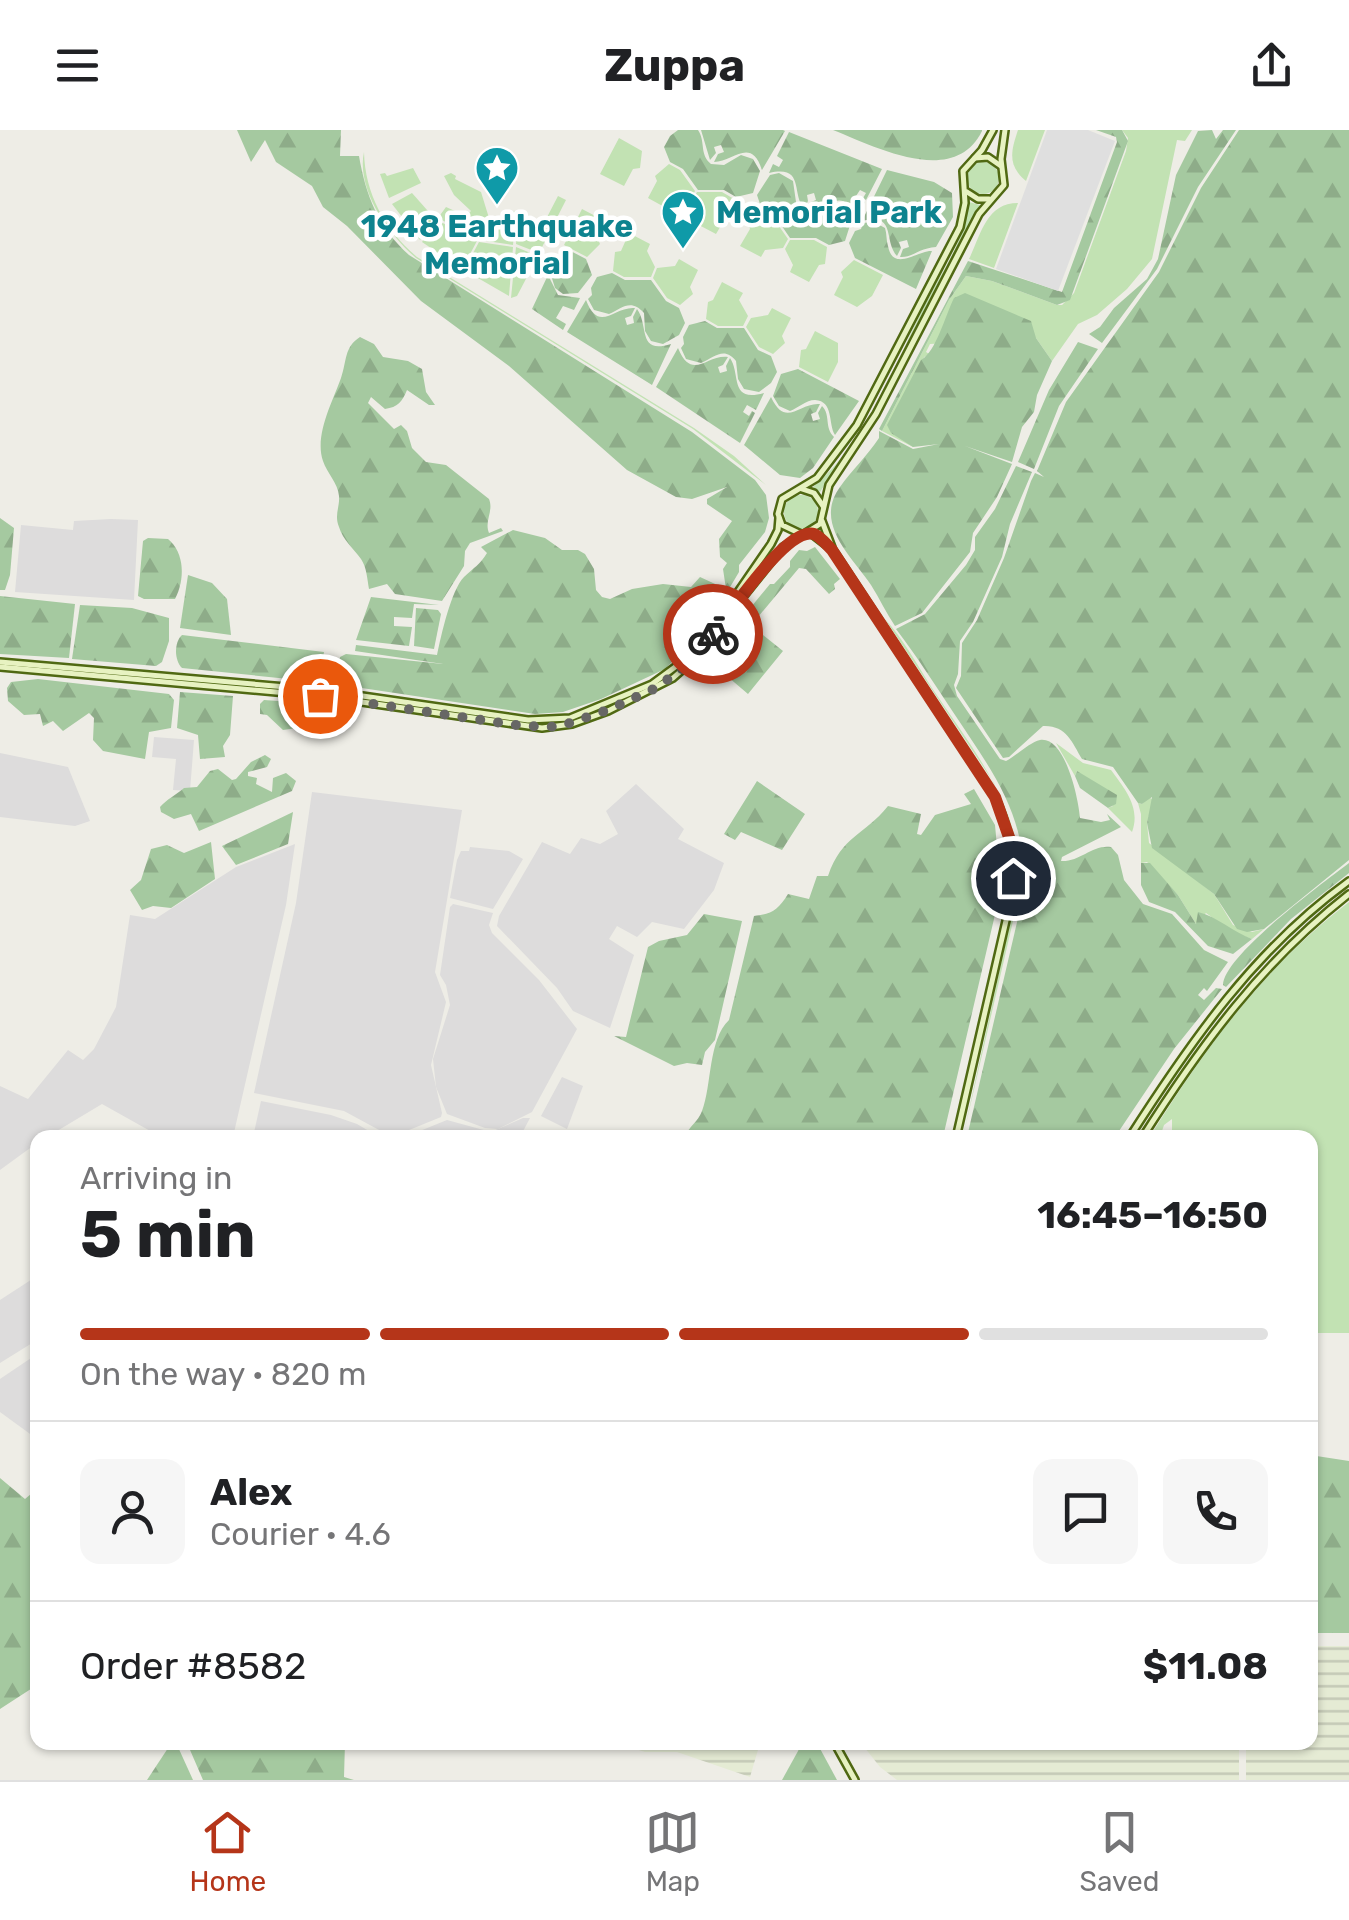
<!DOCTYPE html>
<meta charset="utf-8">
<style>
:root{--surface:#fff;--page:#f6f6f6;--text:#202124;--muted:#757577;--line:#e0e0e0;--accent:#b53519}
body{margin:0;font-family:Rubik,sans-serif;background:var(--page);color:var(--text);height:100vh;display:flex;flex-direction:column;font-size:38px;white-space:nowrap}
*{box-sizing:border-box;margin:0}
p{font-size:32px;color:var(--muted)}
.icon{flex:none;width:55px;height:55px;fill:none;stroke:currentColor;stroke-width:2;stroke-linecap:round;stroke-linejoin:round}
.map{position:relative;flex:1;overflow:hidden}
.details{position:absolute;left:30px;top:1000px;width:1288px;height:620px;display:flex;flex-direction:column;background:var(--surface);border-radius:20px;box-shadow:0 2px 8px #0004}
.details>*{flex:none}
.pin{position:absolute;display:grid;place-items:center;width:85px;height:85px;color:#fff;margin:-42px;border:5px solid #fff;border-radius:50%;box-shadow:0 2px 10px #0007}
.courier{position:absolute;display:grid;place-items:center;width:100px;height:100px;margin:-50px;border:8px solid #b53519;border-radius:50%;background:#fff;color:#222;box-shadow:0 2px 12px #0007}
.summary em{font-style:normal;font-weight:700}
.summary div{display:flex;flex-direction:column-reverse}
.summary{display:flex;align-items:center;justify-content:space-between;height:170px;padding:0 50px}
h1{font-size:65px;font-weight:700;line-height:75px}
.bar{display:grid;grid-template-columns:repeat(4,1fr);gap:15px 10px;align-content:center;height:120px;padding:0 50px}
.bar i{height:12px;border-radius:8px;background:var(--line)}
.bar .selected{background:var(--accent)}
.bar p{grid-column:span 4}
.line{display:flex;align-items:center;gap:25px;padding:0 50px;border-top:2px solid var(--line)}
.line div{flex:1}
.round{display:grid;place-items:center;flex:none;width:105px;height:105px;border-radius:20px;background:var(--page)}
header{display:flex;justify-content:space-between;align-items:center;height:130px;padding:0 50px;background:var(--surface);font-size:45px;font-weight:700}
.tabs{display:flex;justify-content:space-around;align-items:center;height:140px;border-top:2px solid var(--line);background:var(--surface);font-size:28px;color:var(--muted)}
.tabs a{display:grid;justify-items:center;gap:5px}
.tabs .selected{color:var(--accent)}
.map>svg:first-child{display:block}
.residential{fill:#dddcdc}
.farmland{fill:url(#farmland-rules)}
.grass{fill:#c2e2b3}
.forest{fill:url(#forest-firs)}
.parking{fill:#dfdfdf}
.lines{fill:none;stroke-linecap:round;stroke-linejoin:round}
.secondary-casing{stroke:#506913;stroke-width:10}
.secondary{stroke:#e7f2c1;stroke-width:5}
.done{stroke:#676765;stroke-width:10;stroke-dasharray:0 18}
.route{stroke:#b53519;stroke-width:12}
.labels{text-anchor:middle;stroke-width:9;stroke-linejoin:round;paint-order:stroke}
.culture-label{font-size:32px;font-weight:bold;fill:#0d838f;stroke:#fff;text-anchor:start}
</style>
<header><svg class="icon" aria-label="menu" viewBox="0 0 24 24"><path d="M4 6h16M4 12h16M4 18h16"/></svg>Zuppa<svg class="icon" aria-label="share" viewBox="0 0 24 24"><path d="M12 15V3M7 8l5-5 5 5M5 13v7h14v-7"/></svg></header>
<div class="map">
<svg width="1349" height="1650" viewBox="0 0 1349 1650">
<defs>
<pattern id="farmland-rules" width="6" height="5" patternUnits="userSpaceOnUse" patternTransform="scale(2.5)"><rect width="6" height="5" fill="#e5ebd4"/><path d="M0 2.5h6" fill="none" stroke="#c4c9b6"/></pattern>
<pattern id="forest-firs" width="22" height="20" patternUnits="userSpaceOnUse" patternTransform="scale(2.5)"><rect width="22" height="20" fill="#a5c9a0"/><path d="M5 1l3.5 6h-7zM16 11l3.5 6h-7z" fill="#8eac89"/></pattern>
</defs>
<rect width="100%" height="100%" fill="#eeede6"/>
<g class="residential">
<polygon points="111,389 138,390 134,470 15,462 21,395 73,400 74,391"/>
<polygon points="154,607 194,610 190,661 173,660 176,629 152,627"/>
<polygon points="0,623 68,637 90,691 75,696 0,687"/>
<polygon points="636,654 684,699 678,709 724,733 714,760 684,799 652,792 637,807 617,796 609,809 634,825 610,898 573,881 557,858 497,796 499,786 542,712 570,724 581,708 600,714 618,704 606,681"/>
<polygon points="312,662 462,680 435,842 446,872 431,935 442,983 441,987 392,1007 344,981 254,963 296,773"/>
<polygon points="295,714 286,775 233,1007 161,1007 102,974 47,1007 38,1008 37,1013 0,1040 0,956 28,969 68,920 83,930 94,919 116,877 130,785 155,789 236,737"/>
<polygon points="470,717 509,721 523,729 493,779 450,768 457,730 461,721 469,721"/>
<polygon points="453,774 493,783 489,795 492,803 539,850 577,899 532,982 498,999 485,998 447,984 436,957 433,929 450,875 446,855 440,845 450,777"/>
<polygon points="562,947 583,956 567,999 541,986"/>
<polygon points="261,971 331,985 357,994 379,1007 253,1007"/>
<polygon points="523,988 530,988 520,1007 405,1007 447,990 491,1002"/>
<polygon points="37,1146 37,1210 0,1233 0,1170"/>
<polygon points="37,1224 37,1309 0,1282 0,1249"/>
</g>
<g class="farmland">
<polygon points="1310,1516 1349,1516 1349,1650 1246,1650 1246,1613 1310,1612"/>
<polygon points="617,1613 760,1613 750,1647 677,1622 645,1622"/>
<polygon points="861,1613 1239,1613 1239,1650 897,1650 880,1637"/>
</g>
<g class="grass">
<path d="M1018 0H1045L1026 51C1007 35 1011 21 1018 0Z"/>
<polygon points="1122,0 1192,0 1185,11 1177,10 1152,129 1127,159 1097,185 1078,194 1052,231 1036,208 930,214 926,222 931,225 924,227 913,317 882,301 949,170 966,146 992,151 1057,175 1062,175 1074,163 1126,21 1128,8"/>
<polygon points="619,8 642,21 640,38 633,39 624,56 600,44"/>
<path d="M364 22C365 64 385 100 417 127L694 298 734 326 766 355 693 299 416 128C388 104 356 59 364 22Z"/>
<circle cx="983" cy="48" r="16"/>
<polygon points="669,34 680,40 695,61 690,70 672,72 668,79 648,68 657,51 655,46"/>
<polygon points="413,38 421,53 389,68 380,44 385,43 387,46"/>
<polygon points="451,43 456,46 455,49 481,62 489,88 478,109 438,88 446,77 466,86 471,81 454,65 444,46"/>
<polygon points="697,62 722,62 734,69 733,86 726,87 716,104 697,94 701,87 692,71"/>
<polygon points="412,63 435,89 420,110 392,74"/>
<polygon points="558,66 566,70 539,123 516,114 519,81 544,93"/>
<path d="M969 72 980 75 871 285 820 362 813 357C867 312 895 233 927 171 943 140 966 107 969 72Z"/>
<path d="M1018 73 994 138 969 129C981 105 986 73 1018 73Z"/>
<polygon points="582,79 605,91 597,107 600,114 587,127 564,115"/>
<polygon points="516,81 513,115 480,110 491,89"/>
<polygon points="761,82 774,89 788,109 783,118 765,120 761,127 740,116 750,99 748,93"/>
<polygon points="437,90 477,111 462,139 422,112"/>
<polygon points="629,103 650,114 647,121 655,137 651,147 624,147 613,141 615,122 621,121"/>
<polygon points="790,110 814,110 827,117 825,134 819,135 809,152 790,142 793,135 785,119"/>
<polygon points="479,112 513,117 509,166 464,140"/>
<polygon points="516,117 538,126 517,166 511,168"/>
<polygon points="679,129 698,140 690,157 693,164 680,175 667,168 653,148 657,138 675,136"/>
<polygon points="854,130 883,145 872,166 857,177 834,165 843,147 841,142"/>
<polygon points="722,152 743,163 739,170 748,186 743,196 718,196 706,189 708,172 713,170"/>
<polygon points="772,178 791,188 782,206 785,213 773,224 759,217 746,197 751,188 768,185"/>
<polygon points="815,201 838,213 838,232 828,252 799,237 801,220 806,219"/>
<circle cx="801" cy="382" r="17"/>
<path d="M885 489C902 507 918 536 932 558 976 624 1032 689 1017 774L963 1007 1017 761 1014 706 994 653Z"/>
<path d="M1056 613 1083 633 1111 640C1125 659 1141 678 1132 702L1108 678 1113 676 1077 641 1075 646Z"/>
<polygon points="1149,667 1153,670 1147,693 1149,713 1214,764 1233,795 1252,802 1264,799 1252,809 1232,802 1206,783 1196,794 1178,765 1147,732 1141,733 1141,684 1138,673 1142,674"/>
<path d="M1349 772V1203H1310V1008L1172 1007V989L1164 995 1160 1007 1149 1008C1205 918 1264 837 1349 772Z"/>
</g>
<g class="forest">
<path d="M237 0H341L340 26H359C366 66 378 97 409 125L692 302 755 350 766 365 769 388 765 402 739 435V442L707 496 665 539 601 569 563 582 535 584 335 554 340 527 346 524 443 534 355 521 356 515 437 525C441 506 451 460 464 447 473 438 480 435 487 423L481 417 513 400 545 408 562 420H578L585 424 594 439 596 460 602 467 610 469 632 459 663 454 691 457 700 447 726 459 723 439 727 433 720 427 719 409 732 391 707 374V369L727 357 692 369 676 367 627 340 509 236 421 171 347 96 323 77 312 56 276 32 265 10 251 32Z"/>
<path d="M678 0H698C706 12 699 24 711 34L724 35 741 25 753 29 760 41 753 63 736 67 724 60H698L683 39 670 32 664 17 670 6Z"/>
<path d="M701 0H783L785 1 762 40C751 6 733 32 714 32L718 24 724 22 721 15 714 17 716 23 710 30Z"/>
<path d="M833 0H982V1C954 58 876 17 833 0Z"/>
<polygon points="1096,0 1122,0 1128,11 1070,170 1057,175 992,151 966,146 949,170 882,301 879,299 968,131 1062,162 1117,12 1116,7"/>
<polygon points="1212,0 1216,9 1223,0 1236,0 1198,57 1157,139 1102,213 1089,204 1100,197 1114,178 1147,149 1158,129 1176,45 1198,1"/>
<path d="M1239 0H1349V730L1264 799 1247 802 1237 799 1214 764 1152 718 1147 693 1152 667 1142 674 1138 673 1113 637 1082 629C1072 612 1066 595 1043 596L1009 627 1003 628 956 558 961 546 962 513 977 490 1004 428 1031 351 1035 343 1044 347 1037 341 1066 272 1159 142 1201 58Z"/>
<path d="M789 2 882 39 866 70 863 68 866 63 860 60 856 66 865 72 857 87 855 88C844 54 826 80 807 80L811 72 816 70 814 63 807 65 808 71 804 79C791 63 805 35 769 43L773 34 779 37 783 30 777 26Z"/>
<path d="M887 40 934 52 952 63 953 87 936 117C919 118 912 128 900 127L903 119 909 117 907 110 899 112 901 118 897 126C883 111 897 82 862 91Z"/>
<polygon points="779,43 793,51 796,72 804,81 816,82 834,73 846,76 852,89 845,111 829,115 816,108 790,108 775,86 762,80 757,65 770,45"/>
<path d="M874 92 885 98C887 104 886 110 888 116 893 143 918 120 932 121L916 159 855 128 849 113 855 101 861 99 863 93Z"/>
<polygon points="563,117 586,129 592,145 578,163 563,164 555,158 550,142"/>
<path d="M612 143 625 150H651L666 171 679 178 685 193 679 205 663 214 651 211 645 201 644 183C631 168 622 178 609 184L594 180 588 169 592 165 591 158 597 147Z"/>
<polygon points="548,145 558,165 580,168 574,180 563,176 556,188 566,194 563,200 532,179"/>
<path d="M965 163 1031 191 1036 208 1052 231 1037 265 1034 282 1022 297 1012 332 965 316 1012 334 997 367 973 403 970 422 922 483 895 496C886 483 880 469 871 455 853 428 813 394 840 357 851 341 868 325 879 308V301L913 319 939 314 913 317 891 303 887 295 921 230C936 222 945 186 954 168Z"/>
<path d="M586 170C599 204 614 176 635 178L631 186 625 188 627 195 634 193 633 187 637 179C649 195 637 225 671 214L652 255 567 202Z"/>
<path d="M705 191 717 198H744L758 220 771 226 777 242 771 253 759 262 744 259 738 249 736 231C724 216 715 227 701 233L686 229 681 218 684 214 683 207 689 195Z"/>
<path d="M360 207 374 214 383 227 408 231 422 239 426 262 435 275H429L407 260C402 272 398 277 385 279L371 267 368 273 394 299 401 295 407 301 412 318 426 332 446 335 489 369C494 381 484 391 489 403L501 398 503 401 470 413 465 421 464 436 442 471 395 464 387 454 369 459C367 449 367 438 361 429 353 418 343 410 339 397 334 385 340 377 339 366 338 353 327 343 323 331 314 305 333 271 341 248 347 231 344 217 360 207Z"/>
<polygon points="1078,212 1098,219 1059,276 1034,339 1018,332 1049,260"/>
<path d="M678 218C692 252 707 224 728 227L723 235 718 237 720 243 727 241 726 236 730 228C741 244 729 273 764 263L756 280 747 275 743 282 749 286 752 281 755 283 740 313 656 257Z"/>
<path d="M798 239 859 271 835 305C828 294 834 271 815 270 806 270 798 278 790 281L779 276 773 266 781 244Z"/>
<path d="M771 267C786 299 799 272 820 274L816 282 811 284 813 291 820 289 818 283 822 276C831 285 824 297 834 307L813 338 800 348 780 345 744 315Z"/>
<path d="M1016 336 1032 342 1010 394 1002 427 973 492 960 511 958 544 954 555 957 566 1000 629 1006 631C1016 626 1030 612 1040 610 1066 606 1079 672 1080 688L1101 692 1110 690 1107 684 1121 697 1062 727 1061 731C1080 732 1093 714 1111 717L1118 725 1124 750 1143 774 1172 784 1204 820 1228 832 1207 861 1204 858 1198 865 1204 870 1216 858 1222 859 1174 919 1115 1007H967L1021 775C1033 693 996 647 953 582 935 555 916 525 896 499L925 484 966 435 975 420V407L995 379Z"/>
<polygon points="0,388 14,398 10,445 5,460 0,460"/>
<path d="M148 408 168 409C185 423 185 450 175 469H144L138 466 143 411Z"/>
<polygon points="815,417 840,449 834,454 835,459 829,464 806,439 799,438 716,537 710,527 770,454 774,454 790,437 790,431 799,420 807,421"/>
<polygon points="188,445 212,453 227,469 231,505 180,498"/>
<polygon points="0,466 75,474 69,528 0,524"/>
<polygon points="371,467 439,475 414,474 412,488 394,487 394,496 412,497 409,516 356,510"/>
<polygon points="80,475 132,478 169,488 169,511 162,532 156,536 72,529"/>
<polygon points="416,478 438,480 441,484 434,519 414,516"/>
<path d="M182 505 324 522 318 552 182 538C174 530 174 512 182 505Z"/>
<polygon points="763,505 783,521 748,564 721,541 749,507 759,510"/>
<polygon points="38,549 169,564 174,570 171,598 149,602 145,629 103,621 93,610 94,588 89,583 63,601 53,591 43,596 40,584 24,585 8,571 7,558 11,552"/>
<polygon points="180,562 233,566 230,605 223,616 225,627 200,629 198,605 177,598"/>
<polygon points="264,570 307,573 304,597 283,600 267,585 260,584 260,574"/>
<path d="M265 625 271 629 267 637 248 642V646L257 648 256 654 272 662 273 648 286 643 296 651 292 661 199 701 191 684 174 689 161 682 160 677C167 669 176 665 184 658L197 657 210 641 218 639 232 650 236 649 251 632Z"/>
<polygon points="1077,641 1117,665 1116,674 1108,678 1080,658 1075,646"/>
<polygon points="757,651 805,684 782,720 741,702 735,710 724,704"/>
<path d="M974 659 995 695 1001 759 943 1007H685C689 996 698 992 702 981 712 955 708 910 729 890L754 786C772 784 778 780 788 764L809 769 817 746H828C842 705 864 706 888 676L921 684 917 704 921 705 935 685 971 674 964 664Z"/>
<polygon points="293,682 288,714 236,735 222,716"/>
<polygon points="211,712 215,749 171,778 153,776 142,780 130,760 141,750 151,719 167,715 184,723"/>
<path d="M1141 733H1150L1178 765 1196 794 1198 782C1218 787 1233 802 1252 809L1233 824 1208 816 1175 782 1149 772 1141 755Z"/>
<path d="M1349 733V743L1291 789 1226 857 1223 855C1224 825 1323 753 1349 733Z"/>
<polygon points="704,784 742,791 715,910 705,922 702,935 687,933 674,936 614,906 626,907 648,817 659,811 687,805"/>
<polygon points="1310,1325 1349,1331 1349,1503 1310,1503"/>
<polygon points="0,1348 25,1369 38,1358 37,1555 0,1579"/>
<polygon points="172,1612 178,1617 193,1650 147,1650"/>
<polygon points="803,1612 817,1613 837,1650 782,1650"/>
<polygon points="187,1613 345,1613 344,1647 354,1650 203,1650"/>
</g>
<polygon class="parking" points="1047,0 1088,0 1115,11 1058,161 996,139"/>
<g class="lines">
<defs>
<g id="secondary">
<polyline points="975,28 988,27 1001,36"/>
<polyline points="967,62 978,69 989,69"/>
<polyline points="802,359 814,363 823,376"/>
<path d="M822 391 833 420 995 667C1010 700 1016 733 1011 769L956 1008"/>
<polyline points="801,404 782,395 778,384 782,369 817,348 857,295 960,97 965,73 963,41 982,20 993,0"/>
<polyline points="812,404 830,418"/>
<polyline points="0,532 321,560 528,590 570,588 652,554 686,529 720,488 771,414 778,400 779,388"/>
<polyline points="0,537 320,566 542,598 572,594 608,581 673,548 690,533 783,417 820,394 829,355 876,284 979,84 1004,55 1001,29 1005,0"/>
<path d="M1129 1008C1191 911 1255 819 1349 751"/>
<path d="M1142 1008C1201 915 1262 832 1349 764"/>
<polyline points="834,1612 855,1650"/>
</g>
</defs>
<use href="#secondary" class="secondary-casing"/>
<use href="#secondary" class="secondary"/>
</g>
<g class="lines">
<polyline class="done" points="320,566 522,596 558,597 608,580 656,558 690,533 713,504"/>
<path class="route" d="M713 504C730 484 787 396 814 404 821 407 827 415 832 420L995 667 1010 710 1013 748"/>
</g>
<defs>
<symbol id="sight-pin" viewBox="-11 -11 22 30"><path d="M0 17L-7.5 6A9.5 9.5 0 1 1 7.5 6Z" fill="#0f9aa8" stroke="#fff"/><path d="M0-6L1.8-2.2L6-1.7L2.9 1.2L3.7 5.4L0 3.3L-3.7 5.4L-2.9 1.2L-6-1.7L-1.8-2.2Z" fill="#fff"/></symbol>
</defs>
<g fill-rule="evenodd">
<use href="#sight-pin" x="472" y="13" width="50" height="68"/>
<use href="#sight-pin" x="658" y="57" width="50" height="68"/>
</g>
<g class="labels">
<g class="culture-label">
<text x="716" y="93">Memorial Park</text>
<text x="497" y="107" text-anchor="middle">1948 Earthquake<tspan x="497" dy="37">Memorial</tspan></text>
</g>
</g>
</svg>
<div class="pin" style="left:320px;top:566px;background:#ea580c"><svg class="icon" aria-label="bag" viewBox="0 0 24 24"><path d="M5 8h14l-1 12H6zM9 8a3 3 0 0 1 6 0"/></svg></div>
<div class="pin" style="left:1013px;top:748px;background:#1f2937"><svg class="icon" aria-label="home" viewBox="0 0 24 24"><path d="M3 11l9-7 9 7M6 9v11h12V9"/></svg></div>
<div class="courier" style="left:713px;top:504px"><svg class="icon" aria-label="bike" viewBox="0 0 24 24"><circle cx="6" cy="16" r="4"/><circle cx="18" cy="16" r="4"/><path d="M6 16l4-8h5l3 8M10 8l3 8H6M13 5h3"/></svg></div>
<section class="details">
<div class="summary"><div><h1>5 min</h1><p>Arriving in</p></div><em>16:45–16:50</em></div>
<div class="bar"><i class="selected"></i><i class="selected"></i><i class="selected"></i><i></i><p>On the way · 820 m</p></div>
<div class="line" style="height:180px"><a class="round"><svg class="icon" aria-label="person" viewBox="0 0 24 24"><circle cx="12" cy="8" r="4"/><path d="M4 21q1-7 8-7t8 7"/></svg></a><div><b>Alex</b><p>Courier · 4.6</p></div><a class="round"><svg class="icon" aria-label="chat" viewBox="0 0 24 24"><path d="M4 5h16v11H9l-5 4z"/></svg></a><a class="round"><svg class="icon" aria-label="phone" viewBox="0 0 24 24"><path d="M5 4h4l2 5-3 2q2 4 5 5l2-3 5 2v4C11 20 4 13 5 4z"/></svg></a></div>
<div class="line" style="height:130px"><div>Order #8582</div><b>$11.08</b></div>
</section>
</div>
<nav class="tabs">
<a class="selected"><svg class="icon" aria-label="home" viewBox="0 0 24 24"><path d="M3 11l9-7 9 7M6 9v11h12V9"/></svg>Home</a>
<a><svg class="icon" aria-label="map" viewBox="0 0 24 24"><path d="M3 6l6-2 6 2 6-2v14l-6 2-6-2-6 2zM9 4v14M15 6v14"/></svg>Map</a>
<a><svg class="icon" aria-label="saved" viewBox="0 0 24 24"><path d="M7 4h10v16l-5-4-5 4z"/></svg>Saved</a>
</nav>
